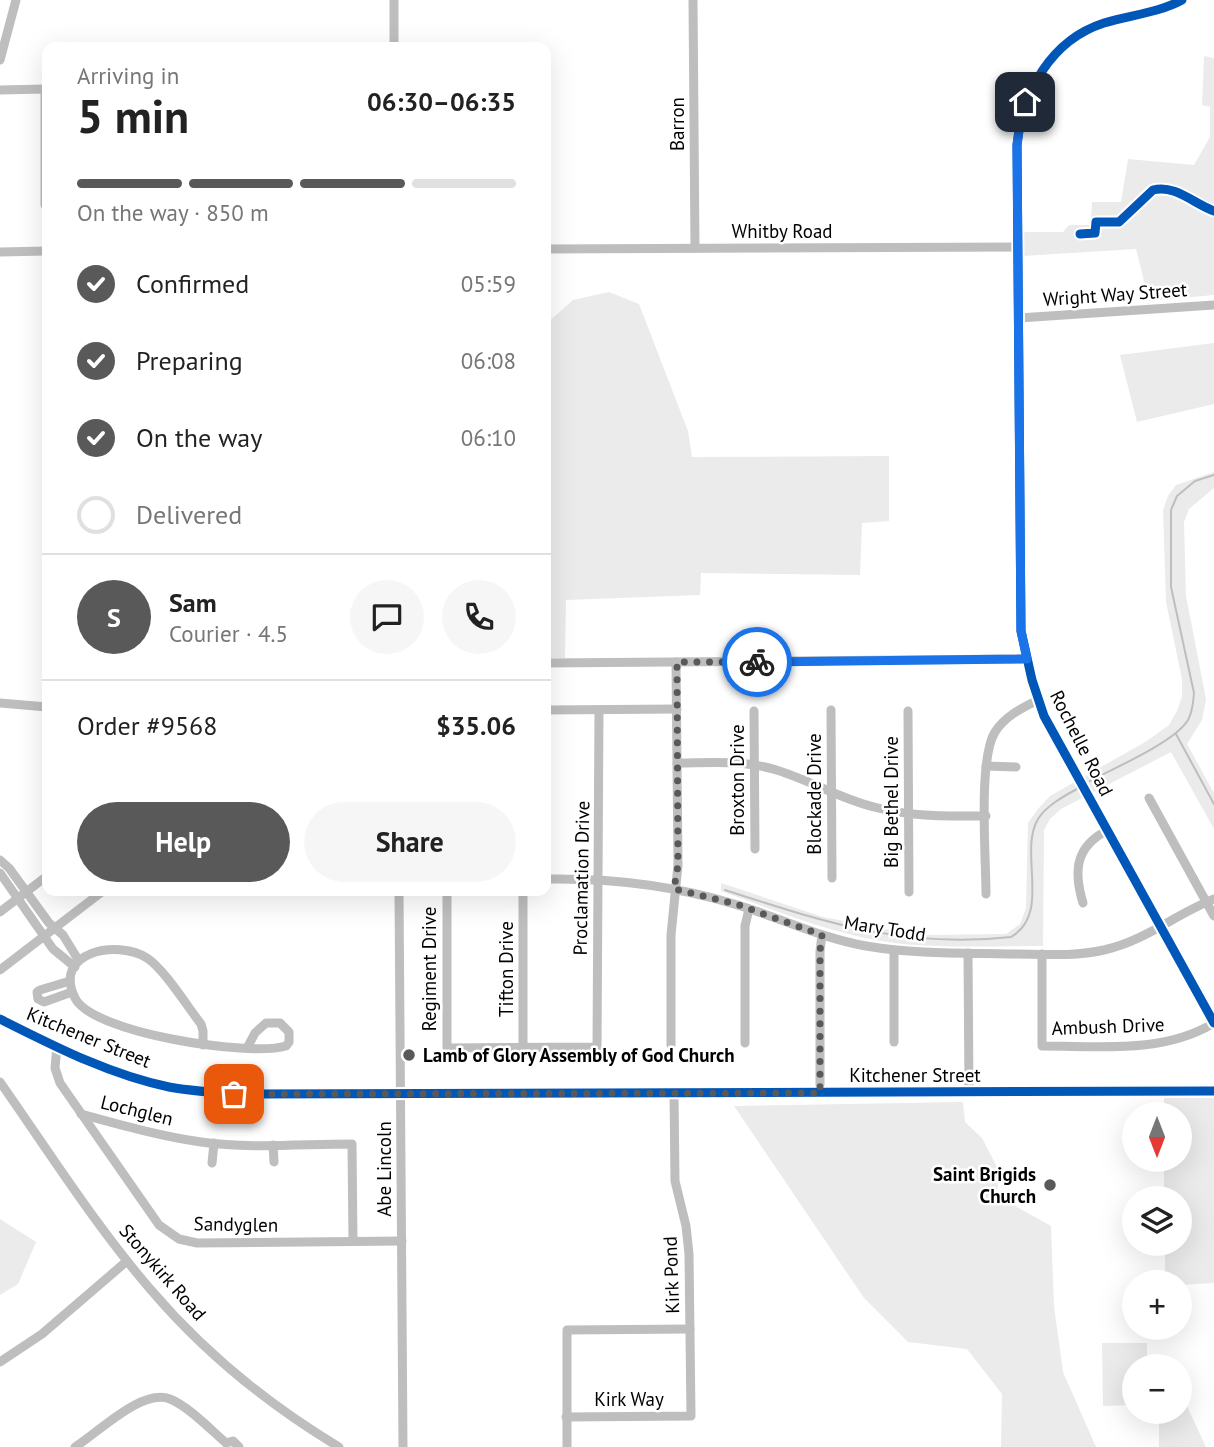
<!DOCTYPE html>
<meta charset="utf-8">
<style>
:root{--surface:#fff;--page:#f6f6f6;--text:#222;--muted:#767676;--line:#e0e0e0;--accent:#595959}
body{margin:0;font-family:"PT Sans",sans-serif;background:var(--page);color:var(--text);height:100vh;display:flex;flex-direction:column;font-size:26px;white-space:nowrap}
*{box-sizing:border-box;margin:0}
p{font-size:23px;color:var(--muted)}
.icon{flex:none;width:38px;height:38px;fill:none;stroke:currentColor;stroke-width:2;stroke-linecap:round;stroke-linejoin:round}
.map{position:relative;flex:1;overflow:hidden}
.panel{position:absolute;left:42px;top:42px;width:509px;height:854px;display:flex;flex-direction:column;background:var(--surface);border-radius:14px;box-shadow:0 7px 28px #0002}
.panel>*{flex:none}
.needle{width:46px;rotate:180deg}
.controls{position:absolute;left:1122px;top:1102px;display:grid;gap:14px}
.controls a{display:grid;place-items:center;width:70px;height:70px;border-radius:50%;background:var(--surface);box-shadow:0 7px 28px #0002;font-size:35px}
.pin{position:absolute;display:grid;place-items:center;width:60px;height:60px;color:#fff;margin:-30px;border-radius:14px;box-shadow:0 4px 10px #0006}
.courier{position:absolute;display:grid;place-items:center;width:70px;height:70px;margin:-35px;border:5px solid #1a73e8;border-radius:50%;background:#fff;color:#222;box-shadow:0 2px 9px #0007}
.overview em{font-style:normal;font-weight:800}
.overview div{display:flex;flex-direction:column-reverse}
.overview{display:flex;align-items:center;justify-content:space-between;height:119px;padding:0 35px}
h1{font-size:46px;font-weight:800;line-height:52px}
.bar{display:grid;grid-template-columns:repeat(4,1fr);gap:10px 7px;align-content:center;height:84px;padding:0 35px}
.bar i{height:9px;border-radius:5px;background:var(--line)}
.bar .active{background:var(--accent)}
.bar p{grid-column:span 4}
.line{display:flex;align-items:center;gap:18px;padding:0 35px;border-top:2px solid var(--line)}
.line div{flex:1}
.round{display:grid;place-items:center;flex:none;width:74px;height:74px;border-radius:37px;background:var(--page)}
ol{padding:0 35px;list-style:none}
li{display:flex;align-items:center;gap:21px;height:77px}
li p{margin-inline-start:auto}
li .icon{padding:7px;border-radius:50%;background:var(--accent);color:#fff;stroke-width:4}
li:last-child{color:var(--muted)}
li i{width:38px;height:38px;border:4px solid var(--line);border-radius:50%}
.action{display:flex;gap:14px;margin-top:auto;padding:14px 35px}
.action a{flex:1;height:80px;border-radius:42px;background:var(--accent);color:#fff;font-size:28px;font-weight:800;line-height:80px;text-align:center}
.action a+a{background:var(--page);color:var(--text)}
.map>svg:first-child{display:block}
.green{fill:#ebebeb}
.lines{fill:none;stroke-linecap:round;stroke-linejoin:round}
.stream{stroke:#bebebe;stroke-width:2}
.minor{stroke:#bebebe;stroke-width:9}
.cycleway-casing{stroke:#fff;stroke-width:13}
.cycleway{stroke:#0057b8;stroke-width:9}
.done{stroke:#595959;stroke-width:7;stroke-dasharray:0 12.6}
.route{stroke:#1a73e8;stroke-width:9}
.poi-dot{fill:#595959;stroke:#fff;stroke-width:2.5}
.labels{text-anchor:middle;stroke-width:5;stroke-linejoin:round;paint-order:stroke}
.street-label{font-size:19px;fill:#000;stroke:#fff}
.poi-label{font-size:19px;font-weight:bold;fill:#000;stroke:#fff;text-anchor:start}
</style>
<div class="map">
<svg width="1214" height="1447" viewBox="0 0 1214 1447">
<rect width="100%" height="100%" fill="#fff"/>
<g class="green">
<polygon points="1204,56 1214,58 1214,295 1149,301 1136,249 1023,256 1023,232 1063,232 1069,225 1091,225 1092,202 1121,202 1128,159 1194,165 1210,137 1210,107 1202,105"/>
<polygon points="609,292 639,304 688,431 692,457 889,456 889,521 862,523 860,575 701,573 700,595 566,600 565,658 546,658 546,324 573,300"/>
<polygon points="1214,343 1214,404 1137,422 1120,355"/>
<path d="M1214 472V488L1189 509 1184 522 1186 596 1206 699 1202 720 1187 744 1214 793V829L1171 752 1061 809 1050 819 1044 830 1043 946C996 946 949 948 902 944 839 937 780 912 721 891V883L823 917 902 932 922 935 1006 934 1020 924 1026 908 1028 823 1037 810 1050 796 1147 741 1169 725 1177 711 1182 696V679L1166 602 1163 510 1168 496 1176 485Z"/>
<polygon points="1164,1098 1214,1098 1214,1283 1180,1285 1180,1283 1163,1283 1165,1273 1165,1244 1180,1244 1180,1199 1164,1199 1164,1160 1180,1160 1180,1115 1164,1115"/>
<polygon points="963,1102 965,1122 982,1138 999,1171 997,1196 1051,1226 1054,1306 1063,1372 1096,1447 1001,1447 1002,1394 967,1349 908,1342 864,1298 734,1106"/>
<polygon points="0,1219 36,1242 18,1284 0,1295"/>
<polygon points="1102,1343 1147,1343 1147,1367 1134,1367 1134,1405 1103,1406"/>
<polygon points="1180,1391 1206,1447 1159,1447 1159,1412 1180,1412"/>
</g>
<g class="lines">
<g class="stream">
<polyline points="1176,734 1214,804"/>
<path d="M1090 781C1114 768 1175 742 1188 720 1193 711 1193 702 1194 693L1171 587V510L1177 496 1195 481 1214 475"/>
<path d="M725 890C824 922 904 949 1011 937 1052 913 1018 853 1038 819 1046 806 1064 796 1077 789"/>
</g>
<g class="minor">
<polyline points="394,0 394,47"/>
<polyline points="693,0 695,248"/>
<path d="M1182 0C1158 13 1130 15 1104 23 1051 40 1022 92 1017 145L1021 631 1032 680 1044 716 1214 1023"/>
<polyline points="0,60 16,0"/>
<polyline points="0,90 45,89 45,205"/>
<polyline points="546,249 1018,247"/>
<polyline points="0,252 47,251"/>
<polyline points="1019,318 1214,305"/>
<polyline points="546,663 1027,659"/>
<polyline points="0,703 47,707"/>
<polyline points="546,710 677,709"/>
<polyline points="831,710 832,878"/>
<polyline points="754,711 755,849"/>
<polyline points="908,711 909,892"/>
<path d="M677 763C709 763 742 760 773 769 808 779 838 798 874 807 911 817 948 816 986 816"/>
<polyline points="986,766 1016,767"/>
<polyline points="1149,798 1214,916"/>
<polyline points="0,860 9,868 49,923 63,935 79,961"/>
<polyline points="0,873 53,949 75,967"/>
<path d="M546 879C610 878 673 885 734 904 779 917 820 938 866 946 913 954 961 953 1009 954 1040 954 1073 957 1104 950 1145 941 1176 914 1214 899"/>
<polyline points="399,891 403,1447"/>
<polyline points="447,891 447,1048 597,1047 599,710"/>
<polyline points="523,891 523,1047"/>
<path d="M986 894C986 858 978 759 995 732 1005 716 1022 708 1038 700"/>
<path d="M1083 903C1073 870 1076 846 1108 830"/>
<polyline points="0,912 47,876"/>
<polyline points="968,953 969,1092"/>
<path d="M1042 954V1046C1101 1046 1162 1054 1214 1023"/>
<polyline points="0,970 103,891"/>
<polyline points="70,981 40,990 37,992 38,999 44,1002 72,992"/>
<path d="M0 1019C54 1046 110 1075 169 1087 190 1091 212 1092 234 1094L1214 1091"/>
<polyline points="894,1042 894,950"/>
<polyline points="745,1043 745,926 749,909"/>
<path d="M203 1045V1031L201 1024C187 1006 164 969 147 958 117 939 52 952 75 998 92 1033 249 1057 286 1046L289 1042V1032L280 1023H266L255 1033 247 1048"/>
<polyline points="671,1045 671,935 678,865 676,662"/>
<polyline points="57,1046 55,1068 60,1083 159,1225 179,1239 197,1243 402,1241"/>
<path d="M0 1082C49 1152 95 1225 151 1290 204 1352 269 1405 339 1447"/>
<polyline points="820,1093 820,951 822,935"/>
<path d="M81 1114C121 1125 160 1136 201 1142 251 1149 302 1144 352 1144L353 1241"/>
<polyline points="273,1145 274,1162"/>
<polyline points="212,1163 214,1143"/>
<polyline points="0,1362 42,1334 127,1261"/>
<polyline points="566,1417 691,1416 689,1254 686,1226 675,1181 674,1093"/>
<path d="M75 1447C99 1432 142 1388 170 1399 188 1406 211 1430 226 1443L233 1441 239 1447"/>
<polyline points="567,1447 567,1330 690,1329"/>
</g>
<defs>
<g id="cycleway">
<path d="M1182 0C1158 13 1130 15 1104 23 1051 40 1022 92 1017 145L1021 631 1032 680 1044 716 1214 1023"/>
<path d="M1080 234 1095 233 1096 222H1119L1153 190C1175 184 1194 204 1214 211"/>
<path d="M0 1019C54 1046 110 1075 169 1087 190 1091 212 1092 234 1094L1214 1091"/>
</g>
</defs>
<use href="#cycleway" class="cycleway-casing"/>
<use href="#cycleway" class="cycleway"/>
</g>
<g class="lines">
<polyline class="done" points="234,1094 820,1093 820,951 822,935 736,904 674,889 678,865 677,662 757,662"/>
<polyline class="route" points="757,662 1027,659 1021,631 1017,145 1021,117 1025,102"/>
</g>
<g class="poi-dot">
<circle cx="409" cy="1055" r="7"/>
<circle cx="1050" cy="1185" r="7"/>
</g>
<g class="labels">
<g class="street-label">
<text transform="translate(677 124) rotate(-90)" y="7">Barron</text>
<text x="782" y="238">Whitby Road</text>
<text transform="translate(1115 294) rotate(-4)" y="7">Wright Way Street</text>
<text transform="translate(1082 743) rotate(63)" y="7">Rochelle Road</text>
<text transform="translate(737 780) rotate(-90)" y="7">Broxton Drive</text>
<text transform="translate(814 794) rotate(-90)" y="7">Blockade Drive</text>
<text transform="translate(891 802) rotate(-90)" y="7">Big Bethel Drive</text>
<text transform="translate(581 878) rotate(-89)" y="7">Proclamation Drive</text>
<text transform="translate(885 928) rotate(9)" y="7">Mary Todd</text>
<text transform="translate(429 969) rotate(-90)" y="7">Regiment Drive</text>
<text transform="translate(506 969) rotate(-90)" y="7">Tifton Drive</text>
<text transform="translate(1108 1026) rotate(-2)" y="7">Ambush Drive</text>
<text transform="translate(89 1037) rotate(22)" y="7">Kitchener Street</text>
<text x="915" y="1082">Kitchener Street</text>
<text transform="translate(137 1110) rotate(14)" y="7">Lochglen</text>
<text transform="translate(384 1169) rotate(-90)" y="7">Abe Lincoln</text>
<text transform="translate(236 1224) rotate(1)" y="7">Sandyglen</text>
<text transform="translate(163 1272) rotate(49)" y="7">Stonykirk Road</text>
<text transform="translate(671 1275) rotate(-92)" y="7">Kirk Pond</text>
<text x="629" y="1406">Kirk Way</text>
</g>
<g class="poi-label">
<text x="423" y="1062">Lamb of Glory Assembly of God Church</text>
<text x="1036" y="1181" text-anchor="end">Saint Brigids<tspan x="1036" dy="22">Church</tspan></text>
</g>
</g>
</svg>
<div class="controls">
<a><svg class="needle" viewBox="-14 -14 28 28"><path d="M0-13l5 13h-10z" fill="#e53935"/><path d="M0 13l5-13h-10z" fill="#767676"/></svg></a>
<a><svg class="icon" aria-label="layers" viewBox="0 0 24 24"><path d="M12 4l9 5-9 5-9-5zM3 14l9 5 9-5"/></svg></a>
<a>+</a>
<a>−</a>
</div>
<div class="pin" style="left:234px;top:1094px;background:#ea580c"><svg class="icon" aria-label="bag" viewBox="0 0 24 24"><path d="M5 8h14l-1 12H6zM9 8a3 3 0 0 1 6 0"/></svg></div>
<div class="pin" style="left:1025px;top:102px;background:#1f2937"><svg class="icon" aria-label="home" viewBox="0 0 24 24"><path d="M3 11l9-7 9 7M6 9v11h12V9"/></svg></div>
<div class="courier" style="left:757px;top:662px"><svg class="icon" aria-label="bike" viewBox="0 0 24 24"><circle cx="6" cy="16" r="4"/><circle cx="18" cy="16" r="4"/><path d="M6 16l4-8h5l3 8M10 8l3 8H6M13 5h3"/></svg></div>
<section class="panel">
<div class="overview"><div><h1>5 min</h1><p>Arriving in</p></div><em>06:30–06:35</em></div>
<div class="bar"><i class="active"></i><i class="active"></i><i class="active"></i><i></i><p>On the way · 850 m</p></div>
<ol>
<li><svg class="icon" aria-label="check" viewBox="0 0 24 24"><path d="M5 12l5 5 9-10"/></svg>Confirmed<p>05:59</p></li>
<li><svg class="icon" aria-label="check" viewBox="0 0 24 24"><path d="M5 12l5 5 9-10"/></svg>Preparing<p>06:08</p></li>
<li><svg class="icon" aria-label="check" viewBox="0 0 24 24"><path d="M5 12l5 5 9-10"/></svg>On the way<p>06:10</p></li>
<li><i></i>Delivered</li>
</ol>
<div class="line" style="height:126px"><b class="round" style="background:var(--accent);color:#fff">S</b><div><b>Sam</b><p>Courier · 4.5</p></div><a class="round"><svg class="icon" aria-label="chat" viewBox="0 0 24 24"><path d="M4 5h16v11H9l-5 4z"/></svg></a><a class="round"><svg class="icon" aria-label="phone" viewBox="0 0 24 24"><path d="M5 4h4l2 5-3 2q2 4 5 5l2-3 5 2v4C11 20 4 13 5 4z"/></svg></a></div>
<div class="line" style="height:91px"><div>Order #9568</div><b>$35.06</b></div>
<div class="action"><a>Help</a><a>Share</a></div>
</section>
</div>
